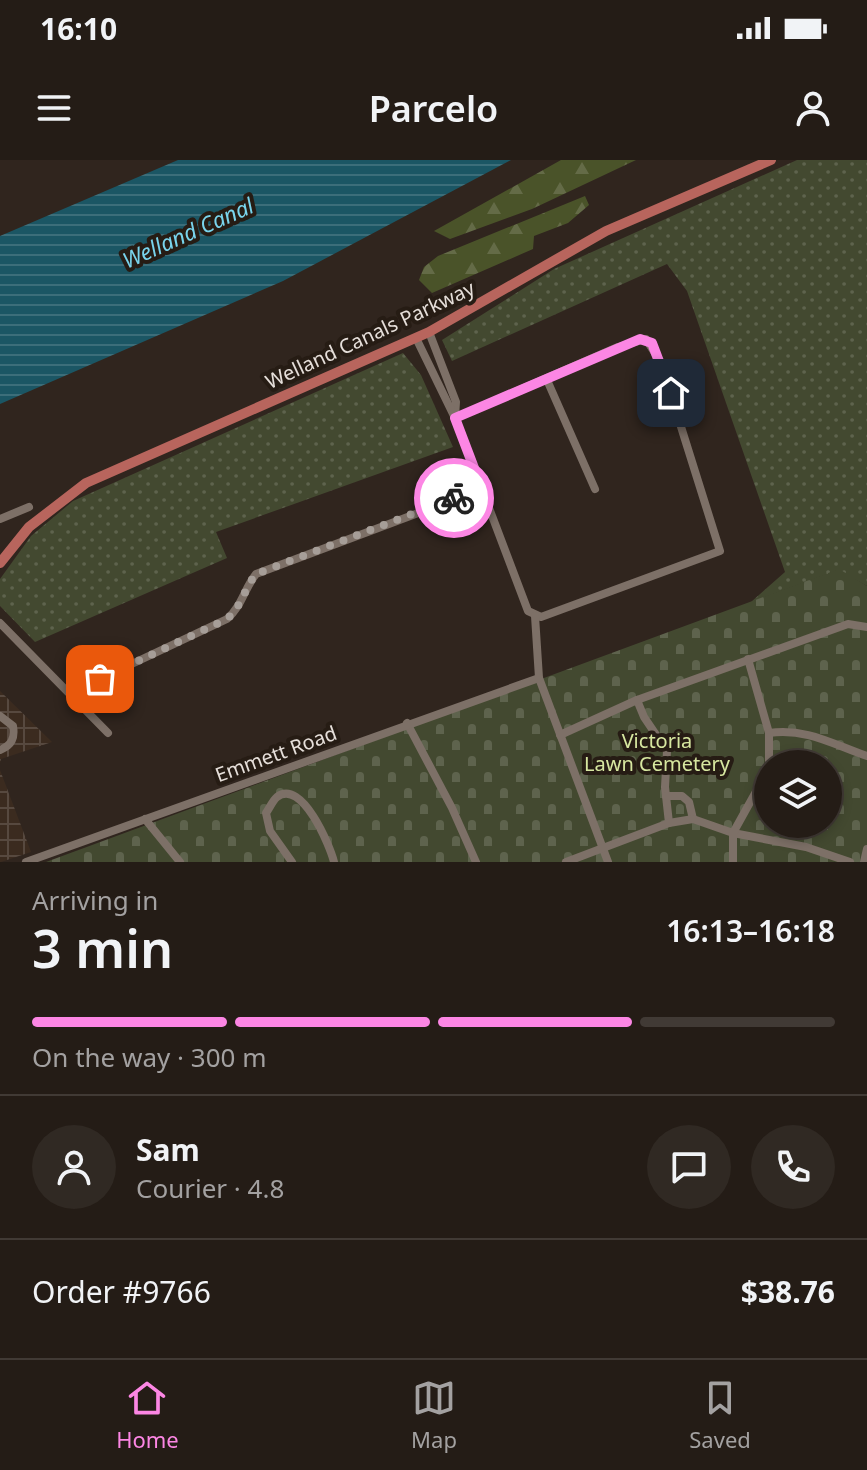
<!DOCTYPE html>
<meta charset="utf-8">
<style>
:root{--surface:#241c16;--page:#302923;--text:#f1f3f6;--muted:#a3a1a1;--line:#413a35;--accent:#fc86e4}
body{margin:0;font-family:"Noto Sans",sans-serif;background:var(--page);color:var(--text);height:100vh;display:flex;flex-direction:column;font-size:30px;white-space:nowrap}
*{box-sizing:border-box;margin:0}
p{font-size:26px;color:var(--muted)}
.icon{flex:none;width:44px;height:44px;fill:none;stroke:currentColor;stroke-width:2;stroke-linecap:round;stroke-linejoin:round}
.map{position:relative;height:702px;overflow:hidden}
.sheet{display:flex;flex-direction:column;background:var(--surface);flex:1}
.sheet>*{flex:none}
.fabs{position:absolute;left:754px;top:590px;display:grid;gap:16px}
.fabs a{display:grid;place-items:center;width:88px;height:88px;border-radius:50%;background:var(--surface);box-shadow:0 4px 12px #0003,0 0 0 2px var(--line);font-size:40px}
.pin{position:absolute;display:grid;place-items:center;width:68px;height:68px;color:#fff;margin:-34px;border-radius:16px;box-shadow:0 4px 12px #0006}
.courier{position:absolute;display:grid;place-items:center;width:80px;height:80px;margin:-40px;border:6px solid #fc86e4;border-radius:50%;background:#fff;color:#222;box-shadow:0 2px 10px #0007}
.overview em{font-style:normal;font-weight:600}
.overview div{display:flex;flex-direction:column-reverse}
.overview{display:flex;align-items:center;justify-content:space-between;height:136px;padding:0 32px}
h1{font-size:52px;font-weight:600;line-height:60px}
.bar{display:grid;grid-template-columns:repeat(4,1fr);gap:12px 8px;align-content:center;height:96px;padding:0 32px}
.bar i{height:10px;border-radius:6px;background:var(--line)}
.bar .current{background:var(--accent)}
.bar p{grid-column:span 4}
.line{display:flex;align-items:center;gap:20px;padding:0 32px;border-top:2px solid var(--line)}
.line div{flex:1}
.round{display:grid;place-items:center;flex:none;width:84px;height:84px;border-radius:42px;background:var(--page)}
.status{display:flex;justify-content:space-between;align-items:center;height:56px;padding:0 40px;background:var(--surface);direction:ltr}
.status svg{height:22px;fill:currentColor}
header{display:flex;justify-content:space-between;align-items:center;height:104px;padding:0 32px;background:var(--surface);font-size:36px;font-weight:600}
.tabs{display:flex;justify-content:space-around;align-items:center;height:112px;border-top:2px solid var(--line);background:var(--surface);font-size:22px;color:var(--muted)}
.tabs a{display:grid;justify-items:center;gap:4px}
.tabs .current{color:var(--accent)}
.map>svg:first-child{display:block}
.industrial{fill:url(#industrial-grid)}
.grass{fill:url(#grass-dots)}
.forest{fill:url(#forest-firs)}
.cemetery{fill:url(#cemetery-stones);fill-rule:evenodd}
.water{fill:url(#water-rules)}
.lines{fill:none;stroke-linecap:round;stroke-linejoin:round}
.minor{stroke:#7d7067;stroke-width:8}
.major{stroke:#b8655d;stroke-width:10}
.done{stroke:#a69e98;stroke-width:8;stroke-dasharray:0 14.4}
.route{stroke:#fc86e4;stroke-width:10}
.labels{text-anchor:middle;stroke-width:8;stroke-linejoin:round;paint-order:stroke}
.street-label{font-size:20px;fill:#e6dfda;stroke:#261c14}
.park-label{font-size:20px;fill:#d7e7a0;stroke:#261c14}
.water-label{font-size:22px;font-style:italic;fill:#79d4ec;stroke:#261c14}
</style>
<div class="status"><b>16:10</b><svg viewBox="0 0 49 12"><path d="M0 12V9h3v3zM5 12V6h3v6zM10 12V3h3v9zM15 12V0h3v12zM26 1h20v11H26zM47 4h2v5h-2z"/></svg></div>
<header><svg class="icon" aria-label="menu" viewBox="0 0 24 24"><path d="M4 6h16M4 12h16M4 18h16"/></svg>Parcelo<svg class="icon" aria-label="person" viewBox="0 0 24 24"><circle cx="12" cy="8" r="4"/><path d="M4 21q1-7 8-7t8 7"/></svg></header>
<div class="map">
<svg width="867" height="702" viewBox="0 0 867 702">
<defs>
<pattern id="industrial-grid" width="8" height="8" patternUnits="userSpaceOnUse" patternTransform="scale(2)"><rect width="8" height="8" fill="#3b2b1f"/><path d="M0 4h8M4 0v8" fill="none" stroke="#57493f"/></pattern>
<pattern id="grass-dots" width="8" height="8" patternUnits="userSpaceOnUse" patternTransform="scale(2)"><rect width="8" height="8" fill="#434930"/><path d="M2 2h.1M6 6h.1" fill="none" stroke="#5e634d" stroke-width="1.8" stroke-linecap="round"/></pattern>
<pattern id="forest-firs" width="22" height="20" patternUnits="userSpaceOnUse" patternTransform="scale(2)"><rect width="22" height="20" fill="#4a5329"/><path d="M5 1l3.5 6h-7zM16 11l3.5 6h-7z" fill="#646b47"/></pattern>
<pattern id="cemetery-stones" width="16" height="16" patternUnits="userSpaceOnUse" patternTransform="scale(2)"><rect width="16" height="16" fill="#434930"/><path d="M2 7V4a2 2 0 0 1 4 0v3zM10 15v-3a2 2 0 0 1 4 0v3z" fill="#5e634d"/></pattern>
<pattern id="water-rules" width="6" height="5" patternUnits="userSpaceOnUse" patternTransform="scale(2)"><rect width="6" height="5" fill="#1b5664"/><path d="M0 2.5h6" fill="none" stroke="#3c6e7a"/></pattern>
</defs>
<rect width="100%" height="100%" fill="#30251e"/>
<g class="industrial">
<polygon points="0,531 52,582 1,599 0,603"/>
<polygon points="0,610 31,692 1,702 0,702"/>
</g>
<g class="grass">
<polygon points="797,0 867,0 867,426 838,410 751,442 785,412 687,131 667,104 452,201 442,180 554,109"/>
<polygon points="403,193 421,215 453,287 216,372 227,398 35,482 0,446 0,419 31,376 73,341"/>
</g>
<g class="forest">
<polygon points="561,0 636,0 532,49 450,79 434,71"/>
<polygon points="585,36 589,45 568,63 534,76 533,89 432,133 419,120 424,107 438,96"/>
</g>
<path class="cemetery" d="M839 409 867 426V702H46ZM768 604H828V664H768Z"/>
<polygon class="water" points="178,0 511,0 283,121 0,244 0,76"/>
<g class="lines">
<g class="minor">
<polyline points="429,172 456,242 455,257"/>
<polyline points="416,178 455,258 528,451 541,457 720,391 661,203 646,179 618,187 455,258"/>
<polyline points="547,220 595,329"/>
<polyline points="0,359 29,347"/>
<polyline points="535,456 539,518 608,702"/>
<polyline points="0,463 108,573"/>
<polyline points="748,499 769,573 769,604"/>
<polyline points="637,540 644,557 667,591 665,627 669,663"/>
<path d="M78 542 100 519 227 459C242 446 244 429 256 414L482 329"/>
<path d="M0 556 13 566C15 578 12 585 0 590"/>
<polyline points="407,563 452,648 476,702"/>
<path d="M769 573C807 568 832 584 867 596"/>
<polyline points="560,575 637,540 848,464 867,467"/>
<polyline points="666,636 682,636 689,642 693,659"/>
<polyline points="145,659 180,702"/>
<polyline points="26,702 539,518"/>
<path d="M292 702 270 671 266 653C269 649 273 640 277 637 302 618 330 686 334 702"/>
<polyline points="566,702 669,663 693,659 733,673 806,687 850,702"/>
<polyline points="733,702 733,673 768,610"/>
<polyline points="864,702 867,689"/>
</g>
<polyline class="major" points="0,403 29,367 86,323 429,172 606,71 771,0"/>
</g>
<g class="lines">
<path class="done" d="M100 519 227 459C242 446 244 429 256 414L454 338"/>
<polyline class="route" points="454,338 482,329 455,258 640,179 652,183 671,233"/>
</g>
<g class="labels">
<g class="street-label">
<text transform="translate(370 175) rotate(-25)" y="7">Welland Canals Parkway</text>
<text transform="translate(276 594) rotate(-20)" y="7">Emmett Road</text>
</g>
<g class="park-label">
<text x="657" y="588">Victoria<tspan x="657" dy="23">Lawn Cemetery</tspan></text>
</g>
<g class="water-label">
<text transform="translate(188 73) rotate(-24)" y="8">Welland Canal</text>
</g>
</g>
</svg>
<div class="fabs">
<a><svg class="icon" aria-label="layers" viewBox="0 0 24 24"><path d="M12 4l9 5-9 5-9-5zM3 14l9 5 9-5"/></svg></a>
</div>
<div class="pin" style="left:100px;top:519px;background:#ea580c"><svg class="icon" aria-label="bag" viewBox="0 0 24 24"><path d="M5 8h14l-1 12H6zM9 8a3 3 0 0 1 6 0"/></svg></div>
<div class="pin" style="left:671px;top:233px;background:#1f2937"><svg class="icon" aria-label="home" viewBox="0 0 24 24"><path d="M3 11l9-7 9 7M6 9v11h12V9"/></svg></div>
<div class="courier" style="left:454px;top:338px"><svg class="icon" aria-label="bike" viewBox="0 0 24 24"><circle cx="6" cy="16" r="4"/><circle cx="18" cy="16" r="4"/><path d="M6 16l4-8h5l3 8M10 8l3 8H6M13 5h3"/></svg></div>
</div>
<section class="sheet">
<div class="overview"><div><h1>3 min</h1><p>Arriving in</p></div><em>16:13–16:18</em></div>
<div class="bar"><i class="current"></i><i class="current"></i><i class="current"></i><i></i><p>On the way · 300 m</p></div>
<div class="line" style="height:144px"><a class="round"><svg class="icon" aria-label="person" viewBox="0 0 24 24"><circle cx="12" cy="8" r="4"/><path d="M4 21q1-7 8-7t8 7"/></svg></a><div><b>Sam</b><p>Courier · 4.8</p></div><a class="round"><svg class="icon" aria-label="chat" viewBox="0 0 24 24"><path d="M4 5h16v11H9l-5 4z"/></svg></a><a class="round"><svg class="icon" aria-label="phone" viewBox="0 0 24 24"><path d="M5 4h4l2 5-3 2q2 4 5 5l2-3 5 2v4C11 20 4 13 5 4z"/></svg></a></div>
<div class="line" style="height:104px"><div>Order #9766</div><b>$38.76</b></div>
</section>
<nav class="tabs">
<a class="current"><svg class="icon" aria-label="home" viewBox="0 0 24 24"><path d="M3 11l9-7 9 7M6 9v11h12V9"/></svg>Home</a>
<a><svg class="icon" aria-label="map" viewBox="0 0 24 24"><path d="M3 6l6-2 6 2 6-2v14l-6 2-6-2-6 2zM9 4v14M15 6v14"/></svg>Map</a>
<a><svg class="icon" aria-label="saved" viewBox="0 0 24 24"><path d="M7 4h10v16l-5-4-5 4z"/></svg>Saved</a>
</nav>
